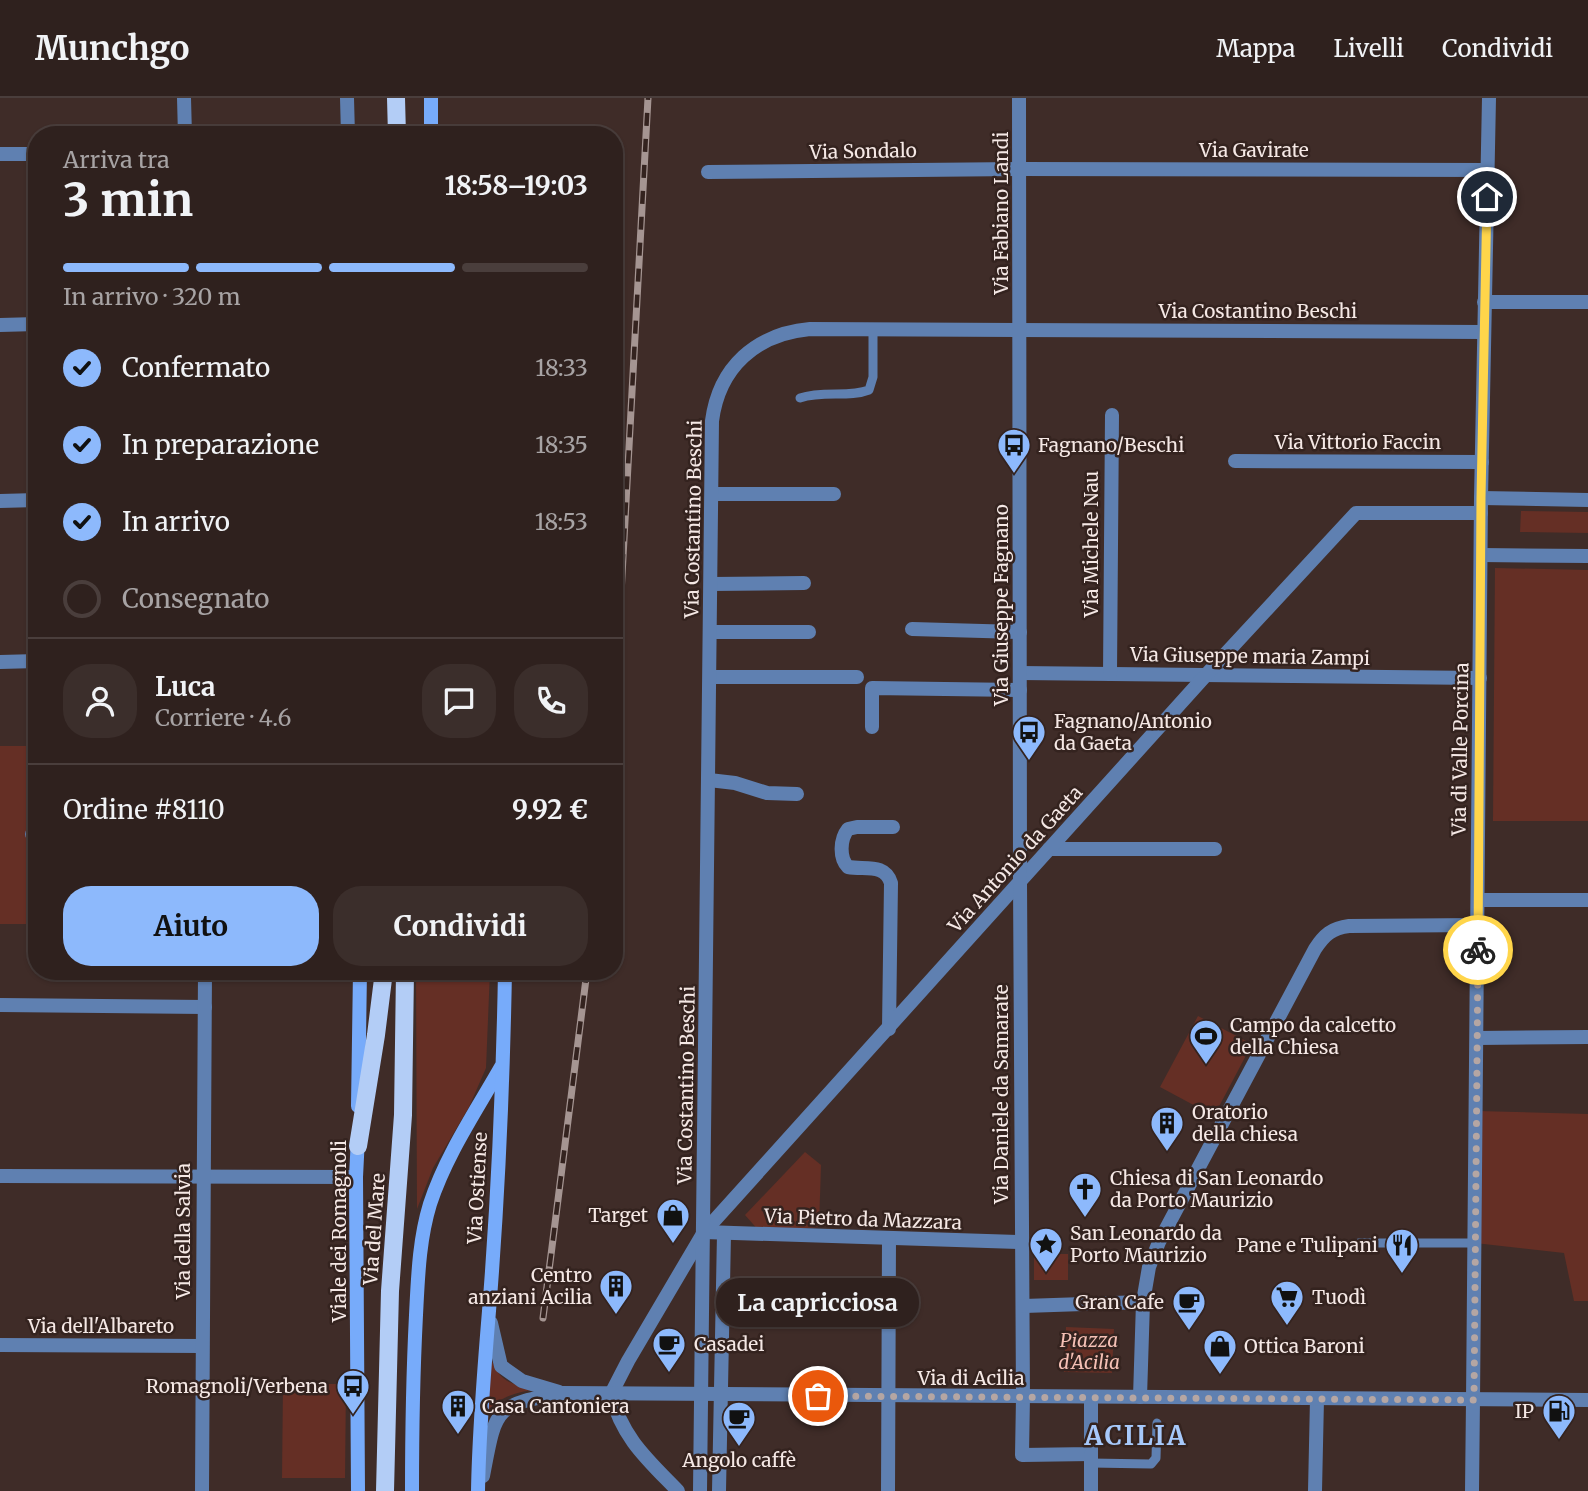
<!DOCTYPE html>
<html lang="it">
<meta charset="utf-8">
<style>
:root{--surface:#2f211e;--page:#3b2e2b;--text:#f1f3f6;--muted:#a7a3a4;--line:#4a3e3c;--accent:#8db9fc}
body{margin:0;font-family:Merriweather,serif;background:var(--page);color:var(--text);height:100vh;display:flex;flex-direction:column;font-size:26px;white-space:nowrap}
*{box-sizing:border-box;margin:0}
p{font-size:23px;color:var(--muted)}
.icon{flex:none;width:38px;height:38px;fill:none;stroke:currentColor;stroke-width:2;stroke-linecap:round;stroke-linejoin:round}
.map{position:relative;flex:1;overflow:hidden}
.drawer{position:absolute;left:28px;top:28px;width:595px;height:854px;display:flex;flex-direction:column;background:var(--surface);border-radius:28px;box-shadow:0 2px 5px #0004,0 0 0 2px var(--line)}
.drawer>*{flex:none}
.pin{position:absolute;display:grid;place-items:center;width:60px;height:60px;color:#fff;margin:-30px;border:4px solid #fff;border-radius:50%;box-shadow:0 2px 7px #0007}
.courier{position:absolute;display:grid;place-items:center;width:70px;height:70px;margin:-35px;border:5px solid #ffd54a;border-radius:50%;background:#fff;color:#222;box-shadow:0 2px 9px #0007}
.bubble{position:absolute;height:49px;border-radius:24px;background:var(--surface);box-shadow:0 2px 5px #0004,0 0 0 2px var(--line);font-size:23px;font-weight:700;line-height:49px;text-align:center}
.overview em{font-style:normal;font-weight:700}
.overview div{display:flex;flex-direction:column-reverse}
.overview{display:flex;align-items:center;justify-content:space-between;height:119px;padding:0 35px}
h1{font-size:46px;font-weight:700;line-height:52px}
.bar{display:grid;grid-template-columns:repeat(4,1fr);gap:10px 7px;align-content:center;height:84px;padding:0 35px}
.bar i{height:9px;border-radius:5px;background:var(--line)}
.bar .active{background:var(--accent)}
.bar p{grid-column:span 4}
.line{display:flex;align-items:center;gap:18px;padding:0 35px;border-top:2px solid var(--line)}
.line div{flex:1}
.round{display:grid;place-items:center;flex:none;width:74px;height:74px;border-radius:28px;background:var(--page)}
ol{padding:0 35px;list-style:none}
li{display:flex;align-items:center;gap:21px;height:77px}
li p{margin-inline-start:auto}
li .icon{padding:7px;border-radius:50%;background:var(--accent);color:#111;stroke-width:4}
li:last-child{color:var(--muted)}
li i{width:38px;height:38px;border:4px solid var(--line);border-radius:50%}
.action{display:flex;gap:14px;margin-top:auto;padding:14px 35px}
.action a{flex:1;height:80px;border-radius:28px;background:var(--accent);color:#111;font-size:28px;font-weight:700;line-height:80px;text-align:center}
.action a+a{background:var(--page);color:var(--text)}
header{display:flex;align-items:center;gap:42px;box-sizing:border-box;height:98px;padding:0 35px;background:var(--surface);border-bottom:2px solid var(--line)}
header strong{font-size:33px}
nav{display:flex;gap:38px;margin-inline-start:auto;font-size:24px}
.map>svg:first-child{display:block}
.green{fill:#652f25}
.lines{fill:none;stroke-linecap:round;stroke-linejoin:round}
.service{stroke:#5f80b1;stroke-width:9}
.minor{stroke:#5f80b1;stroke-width:14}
.tertiary{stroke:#5f80b1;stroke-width:14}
.secondary{stroke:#77abfa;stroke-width:14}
.primary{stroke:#b3cdf6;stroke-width:18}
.rail-casing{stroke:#a59592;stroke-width:7}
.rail{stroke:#34231f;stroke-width:4.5;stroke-dasharray:13;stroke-linecap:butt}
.done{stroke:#b5a6a3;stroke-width:7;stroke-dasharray:0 12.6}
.route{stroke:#ffd54a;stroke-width:9}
.labels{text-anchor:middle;stroke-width:5;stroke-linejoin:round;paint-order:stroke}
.street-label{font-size:19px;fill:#f5e8e5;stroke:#34231f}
.poi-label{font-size:19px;fill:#f5e8e5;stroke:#34231f;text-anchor:start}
.park-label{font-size:19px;font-style:italic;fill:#f5c0b5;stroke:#34231f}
.district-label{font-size:26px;font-weight:bold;letter-spacing:2px;fill:#a7c9fb;stroke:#34231f}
</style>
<header>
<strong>Munchgo</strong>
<nav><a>Mappa</a><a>Livelli</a><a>Condividi</a></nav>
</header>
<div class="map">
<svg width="1588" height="1393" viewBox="0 0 1588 1393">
<rect width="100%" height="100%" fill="#3f2c28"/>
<g class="green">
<polygon points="1521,413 1588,414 1588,435 1520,434"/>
<polygon points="1495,470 1588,472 1588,723 1493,723"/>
<polygon points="0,648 30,648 26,826 0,826"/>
<polygon points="416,873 490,873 486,970 469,1009 433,1070 417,1111"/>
<polygon points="1198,918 1252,946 1214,1018 1160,989"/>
<polygon points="1477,1013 1588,1016 1588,1203 1574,1203 1564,1155 1475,1145"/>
<polygon points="805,1054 821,1067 819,1129 760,1134 745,1117"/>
<polygon points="1054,1152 1058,1156 1068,1156 1068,1182 1034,1182 1034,1153"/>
<polygon points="1066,1229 1114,1231 1112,1275 1064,1274"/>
<path d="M490 1257C498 1284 512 1288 539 1291 518 1294 502 1297 487 1313Z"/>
<polygon points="283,1286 346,1286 345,1380 282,1380"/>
</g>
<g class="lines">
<g class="service">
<path d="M800 300C823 292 849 300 869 292L873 279V231"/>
<polyline points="1359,1145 1475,1145"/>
<polyline points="1091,1365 1151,1366 1156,1360 1157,1325"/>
</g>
<g class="minor">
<polyline points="184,0 185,37"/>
<polyline points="347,0 348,37"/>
<polyline points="0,56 37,56"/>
<polyline points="708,74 1019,71 1488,72"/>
<polyline points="1484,204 1588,204"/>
<polyline points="0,227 37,226"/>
<polyline points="1235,363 1482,364"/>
<polyline points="712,396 834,396"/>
<polyline points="1481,400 1588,402"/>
<polyline points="0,403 37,402"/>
<polyline points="1481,457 1588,458"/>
<polyline points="711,486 804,485"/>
<polyline points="912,531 1020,534"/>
<polyline points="711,534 809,534"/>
<polyline points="0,564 37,563"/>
<polyline points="1020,575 1480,580"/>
<polyline points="1110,576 1112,317"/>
<polyline points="710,579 857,579"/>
<polyline points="872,629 872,590 1020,592"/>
<polyline points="709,682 735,685 767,695 797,696"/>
<polyline points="32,736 37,736"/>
<polyline points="1049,751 1215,751"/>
<polyline points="1478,802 1588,802"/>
<polyline points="0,907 205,909"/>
<path d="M889 931 891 785C885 765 865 772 848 769 839 760 840 741 848 731L857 729H893"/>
<polyline points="1477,940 1588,939"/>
<polyline points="0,1078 356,1079"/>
<polyline points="704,1134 1021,1144"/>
<path d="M1143 1204 1149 1169 1159 1144 1315 851C1324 837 1332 830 1349 828L1478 827"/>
<polyline points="0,1247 202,1248"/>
<polyline points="1023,1299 1022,1357 1091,1356 1091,1299"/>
<polyline points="1473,1302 1481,400 1489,0"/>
<polyline points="1091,1356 1091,1393"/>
<polyline points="202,1393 205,873"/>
<path d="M678 1393C648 1362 622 1340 611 1296L628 1263 704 1134 1206 577 1356 415H1481"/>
<path d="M700 1393 712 323C719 269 756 236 810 231L1484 234"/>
<polyline points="719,1393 724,1136"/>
<polyline points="888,1393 889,1141"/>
<polyline points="1315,1393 1317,1301"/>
</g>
<g class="tertiary">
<polyline points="1019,0 1020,784 1023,1299"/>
<polyline points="1024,1208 1143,1204 1140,1299"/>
<polyline points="491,1225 501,1268 522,1283 559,1294"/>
<path d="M483 1378C496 1309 494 1307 564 1295L1588 1302"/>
<polyline points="1472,1393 1473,1302"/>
</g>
<g class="secondary">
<polyline points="431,0 431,37"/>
<polyline points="358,1008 360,873"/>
<polyline points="358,1039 356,1079 358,1393"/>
<path d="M412 1393C412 1334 413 1276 416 1217 418 1179 419 1142 430 1106 446 1057 476 1013 501 969"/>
<path d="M478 1393C479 1333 484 1273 489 1213 498 1100 503 986 505 873"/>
</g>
<g class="primary">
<polyline points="396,0 397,37"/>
<polyline points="358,1048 376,937 384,873"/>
<polyline points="385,1393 390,1193 403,1017 405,873"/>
</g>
<defs>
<g id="rail">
<polyline points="614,625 648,0"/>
<polyline points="543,1220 587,873"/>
</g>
</defs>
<use href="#rail" class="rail-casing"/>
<use href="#rail" class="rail"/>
</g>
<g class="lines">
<polyline class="done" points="818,1298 1474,1302 1478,852"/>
<polyline class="route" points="1478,852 1481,400 1487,99"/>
</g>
<defs>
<symbol id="bus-pin" viewBox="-11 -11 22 30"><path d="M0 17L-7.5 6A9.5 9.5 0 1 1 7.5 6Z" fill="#8db9fc" stroke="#34231f"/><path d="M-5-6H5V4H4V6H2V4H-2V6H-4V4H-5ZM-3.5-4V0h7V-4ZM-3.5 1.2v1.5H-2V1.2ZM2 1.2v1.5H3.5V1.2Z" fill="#111"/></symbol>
<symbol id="stadium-pin" viewBox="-11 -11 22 30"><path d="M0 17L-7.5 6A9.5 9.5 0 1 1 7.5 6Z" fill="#8db9fc" stroke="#34231f"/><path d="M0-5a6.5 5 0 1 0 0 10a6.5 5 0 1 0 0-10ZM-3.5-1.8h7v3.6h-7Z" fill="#111"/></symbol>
<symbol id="building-pin" viewBox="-11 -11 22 30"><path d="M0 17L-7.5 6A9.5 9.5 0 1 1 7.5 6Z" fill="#8db9fc" stroke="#34231f"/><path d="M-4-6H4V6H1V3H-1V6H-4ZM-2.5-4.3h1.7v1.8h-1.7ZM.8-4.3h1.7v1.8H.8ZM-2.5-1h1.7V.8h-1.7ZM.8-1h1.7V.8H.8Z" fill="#111"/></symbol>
<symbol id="church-pin" viewBox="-11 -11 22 30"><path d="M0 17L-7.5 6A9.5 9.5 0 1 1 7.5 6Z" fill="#8db9fc" stroke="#34231f"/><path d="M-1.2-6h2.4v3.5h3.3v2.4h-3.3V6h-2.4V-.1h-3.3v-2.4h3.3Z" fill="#111"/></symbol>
<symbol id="shop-pin" viewBox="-11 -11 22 30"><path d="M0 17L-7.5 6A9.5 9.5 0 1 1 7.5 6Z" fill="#8db9fc" stroke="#34231f"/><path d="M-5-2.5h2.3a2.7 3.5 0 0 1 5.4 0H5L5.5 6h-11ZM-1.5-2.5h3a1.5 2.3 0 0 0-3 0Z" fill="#111"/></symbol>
<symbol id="sight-pin" viewBox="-11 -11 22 30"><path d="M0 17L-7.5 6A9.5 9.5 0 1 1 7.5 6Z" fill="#8db9fc" stroke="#34231f"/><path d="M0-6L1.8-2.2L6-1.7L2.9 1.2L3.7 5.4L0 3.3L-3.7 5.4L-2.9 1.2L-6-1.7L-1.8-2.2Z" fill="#111"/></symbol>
<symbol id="restaurant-pin" viewBox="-11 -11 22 30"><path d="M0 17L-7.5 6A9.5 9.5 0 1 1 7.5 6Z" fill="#8db9fc" stroke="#34231f"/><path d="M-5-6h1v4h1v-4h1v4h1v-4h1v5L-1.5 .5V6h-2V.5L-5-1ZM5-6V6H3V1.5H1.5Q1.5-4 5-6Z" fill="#111"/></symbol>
<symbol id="supermarket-pin" viewBox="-11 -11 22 30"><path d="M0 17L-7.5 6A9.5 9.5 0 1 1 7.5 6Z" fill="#8db9fc" stroke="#34231f"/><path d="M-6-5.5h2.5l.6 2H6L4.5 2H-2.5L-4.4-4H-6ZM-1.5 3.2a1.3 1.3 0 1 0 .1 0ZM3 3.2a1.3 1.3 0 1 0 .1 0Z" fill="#111"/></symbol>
<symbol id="cafe-pin" viewBox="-11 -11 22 30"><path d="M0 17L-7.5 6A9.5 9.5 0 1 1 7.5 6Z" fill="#8db9fc" stroke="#34231f"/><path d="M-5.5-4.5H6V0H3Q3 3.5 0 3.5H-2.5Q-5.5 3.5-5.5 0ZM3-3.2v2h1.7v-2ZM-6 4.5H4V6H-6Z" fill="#111"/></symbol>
<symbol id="fuel-pin" viewBox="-11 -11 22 30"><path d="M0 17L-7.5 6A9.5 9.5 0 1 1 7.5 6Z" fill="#8db9fc" stroke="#34231f"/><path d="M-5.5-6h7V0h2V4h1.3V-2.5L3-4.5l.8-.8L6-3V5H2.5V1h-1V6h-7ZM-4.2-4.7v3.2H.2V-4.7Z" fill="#111"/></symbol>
</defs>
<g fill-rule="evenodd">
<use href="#bus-pin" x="995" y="328" width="38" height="52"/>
<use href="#bus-pin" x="1010" y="615" width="38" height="52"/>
<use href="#stadium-pin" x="1187" y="919" width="38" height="52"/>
<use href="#building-pin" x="1148" y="1006" width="38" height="52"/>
<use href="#church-pin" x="1066" y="1072" width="38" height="52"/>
<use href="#shop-pin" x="654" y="1098" width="38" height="52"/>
<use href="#sight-pin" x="1027" y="1127" width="38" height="52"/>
<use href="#restaurant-pin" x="1383" y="1128" width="38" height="52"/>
<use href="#building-pin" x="597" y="1169" width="38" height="52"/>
<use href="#supermarket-pin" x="1268" y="1180" width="38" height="52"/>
<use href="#cafe-pin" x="1170" y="1185" width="38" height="52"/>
<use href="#cafe-pin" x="650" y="1227" width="38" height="52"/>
<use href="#shop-pin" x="1201" y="1229" width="38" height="52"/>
<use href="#bus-pin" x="334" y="1269" width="38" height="52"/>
<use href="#building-pin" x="439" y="1289" width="38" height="52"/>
<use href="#fuel-pin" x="1540" y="1294" width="38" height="52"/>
<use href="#cafe-pin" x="720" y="1301" width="38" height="52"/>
</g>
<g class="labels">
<g class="street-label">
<text x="1254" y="59">Via Gavirate</text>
<text transform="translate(863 53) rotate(-1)" y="7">Via Sondalo</text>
<text transform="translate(1001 115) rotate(-90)" y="7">Via Fabiano Landi</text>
<text x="1258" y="220">Via Costantino Beschi</text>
<text x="1358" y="351">Via Vittorio Faccin</text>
<text transform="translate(693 421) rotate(-89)" y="7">Via Costantino Beschi</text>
<text transform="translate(1091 446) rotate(-90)" y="7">Via Michele Nau</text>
<text transform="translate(1001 507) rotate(-90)" y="7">Via Giuseppe Fagnano</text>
<text transform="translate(1250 558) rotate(1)" y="7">Via Giuseppe maria Zampi</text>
<text transform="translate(1460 651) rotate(-89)" y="7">Via di Valle Porcina</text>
<text transform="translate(1015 761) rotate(-48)" y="7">Via Antonio da Gaeta</text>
<text transform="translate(686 987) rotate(-89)" y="7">Via Costantino Beschi</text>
<text transform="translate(1001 996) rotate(-90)" y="7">Via Daniele da Samarate</text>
<text transform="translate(477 1090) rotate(-87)" y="7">Via Ostiense</text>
<text transform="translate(863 1121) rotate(2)" y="7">Via Pietro da Mazzara</text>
<text transform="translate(374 1131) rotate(-86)" y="7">Via del Mare</text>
<text transform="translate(183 1133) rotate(-90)" y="7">Via della Salvia</text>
<text transform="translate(339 1133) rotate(-90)" y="7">Viale dei Romagnoli</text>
<text x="101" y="1235">Via dell'Albareto</text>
<text x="971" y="1287">Via di Acilia</text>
</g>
<g class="poi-label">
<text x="1038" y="354">Fagnano/Beschi</text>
<text x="1054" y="630">Fagnano/Antonio<tspan x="1054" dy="22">da Gaeta</tspan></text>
<text x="1230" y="934">Campo da calcetto<tspan x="1230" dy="22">della Chiesa</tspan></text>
<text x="1192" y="1021">Oratorio<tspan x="1192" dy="22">della chiesa</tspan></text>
<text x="1110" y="1087">Chiesa di San Leonardo<tspan x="1110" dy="22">da Porto Maurizio</tspan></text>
<text x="648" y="1124" text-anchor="end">Target</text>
<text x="1070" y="1142">San Leonardo da<tspan x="1070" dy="22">Porto Maurizio</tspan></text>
<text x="1378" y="1154" text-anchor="end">Pane e Tulipani</text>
<text x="592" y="1184" text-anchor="end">Centro<tspan x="592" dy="22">anziani Acilia</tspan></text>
<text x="1312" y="1206">Tuodì</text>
<text x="1164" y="1211" text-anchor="end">Gran Cafe</text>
<text x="694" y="1253">Casadei</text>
<text x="1244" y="1255">Ottica Baroni</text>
<text x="328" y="1295" text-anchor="end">Romagnoli/Verbena</text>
<text x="482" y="1315">Casa Cantoniera</text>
<text x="1534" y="1320" text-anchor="end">IP</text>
<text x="739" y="1369" text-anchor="middle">Angolo caffè</text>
</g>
<g class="park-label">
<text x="1089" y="1249">Piazza<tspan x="1089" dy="22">d'Acilia</tspan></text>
</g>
<g class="district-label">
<text x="1136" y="1347">ACILIA</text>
</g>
</g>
</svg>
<div class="pin" style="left:818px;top:1298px;background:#ea580c"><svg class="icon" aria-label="bag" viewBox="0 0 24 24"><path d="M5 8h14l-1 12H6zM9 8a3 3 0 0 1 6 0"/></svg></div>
<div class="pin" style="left:1487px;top:99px;background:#1f2937"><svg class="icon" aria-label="home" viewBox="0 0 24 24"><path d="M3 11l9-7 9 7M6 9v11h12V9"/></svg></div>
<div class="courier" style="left:1478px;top:852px"><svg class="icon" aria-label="bike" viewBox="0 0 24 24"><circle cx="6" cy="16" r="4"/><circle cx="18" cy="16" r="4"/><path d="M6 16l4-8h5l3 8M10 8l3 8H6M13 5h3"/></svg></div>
<div class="bubble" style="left:716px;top:1180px;width:203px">La capricciosa</div>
<section class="drawer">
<div class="overview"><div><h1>3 min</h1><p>Arriva tra</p></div><em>18:58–19:03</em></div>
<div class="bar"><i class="active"></i><i class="active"></i><i class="active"></i><i></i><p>In arrivo · 320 m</p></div>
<ol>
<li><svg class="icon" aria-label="check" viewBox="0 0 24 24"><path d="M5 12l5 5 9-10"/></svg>Confermato<p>18:33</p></li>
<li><svg class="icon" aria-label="check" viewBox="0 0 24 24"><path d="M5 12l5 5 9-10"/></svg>In preparazione<p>18:35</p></li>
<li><svg class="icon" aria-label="check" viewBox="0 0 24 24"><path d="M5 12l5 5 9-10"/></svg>In arrivo<p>18:53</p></li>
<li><i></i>Consegnato</li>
</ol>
<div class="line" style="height:126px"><a class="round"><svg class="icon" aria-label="person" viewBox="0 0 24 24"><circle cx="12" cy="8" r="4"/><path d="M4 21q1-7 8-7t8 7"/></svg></a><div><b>Luca</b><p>Corriere · 4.6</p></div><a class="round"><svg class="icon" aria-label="chat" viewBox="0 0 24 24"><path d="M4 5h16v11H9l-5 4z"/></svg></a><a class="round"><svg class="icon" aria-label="phone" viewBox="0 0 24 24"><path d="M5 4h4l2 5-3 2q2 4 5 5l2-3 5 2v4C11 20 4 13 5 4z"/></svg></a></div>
<div class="line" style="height:91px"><div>Ordine #8110</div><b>9.92 €</b></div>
<div class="action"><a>Aiuto</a><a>Condividi</a></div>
</section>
</div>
